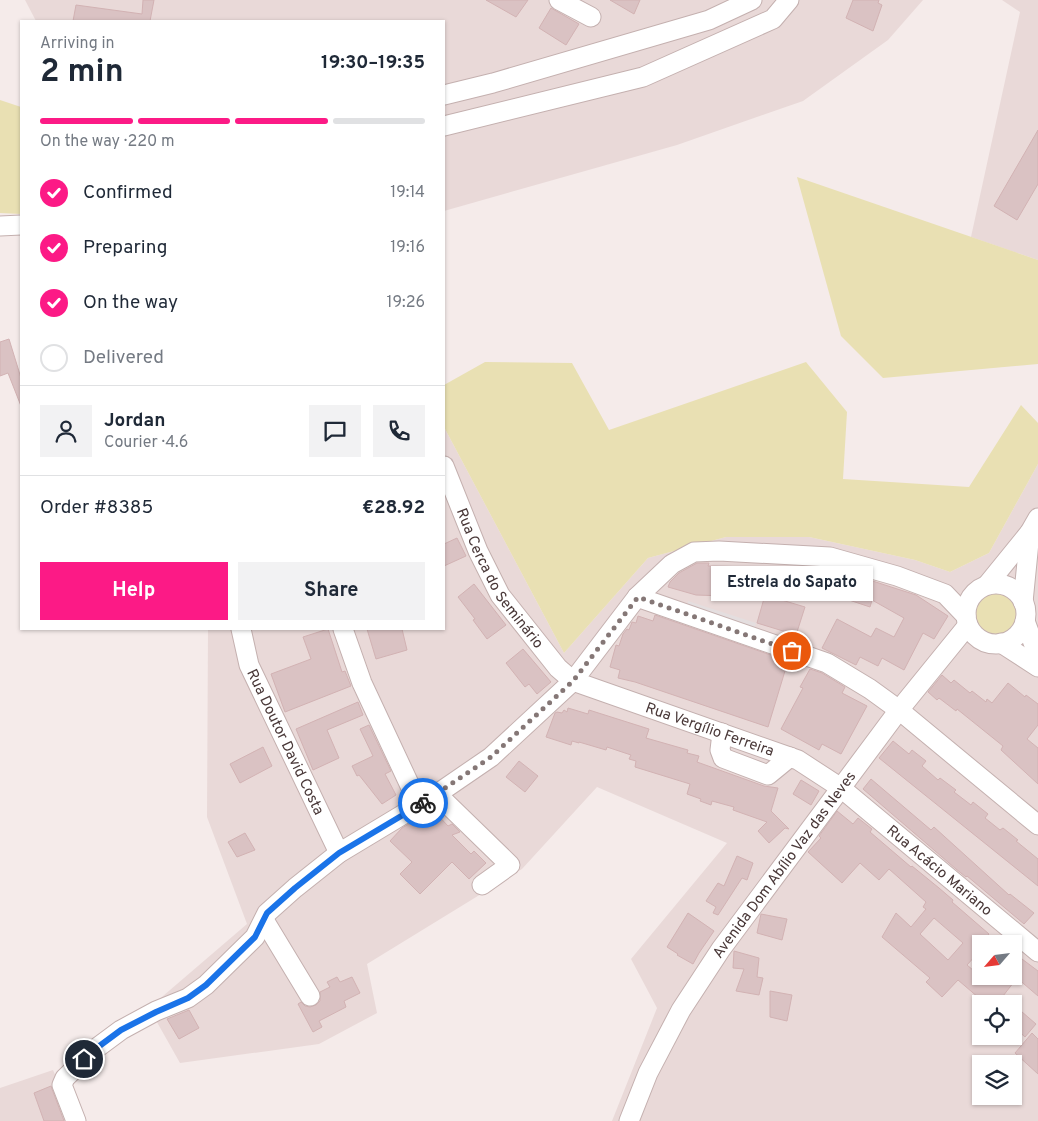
<!DOCTYPE html>
<meta charset="utf-8">
<style>
:root{--surface:#fff;--page:#f2f2f3;--text:#1f2937;--muted:#747a83;--line:#e0e1e3;--accent:#fc1a86}
body{margin:0;font-family:Overpass,sans-serif;background:var(--page);color:var(--text);height:100vh;display:flex;flex-direction:column;font-size:19px;white-space:nowrap}
*{box-sizing:border-box;margin:0}
p{font-size:16px;color:var(--muted)}
.icon{flex:none;width:28px;height:28px;fill:none;stroke:currentColor;stroke-width:2;stroke-linecap:round;stroke-linejoin:round}
.map{position:relative;flex:1;overflow:hidden}
.side{position:absolute;left:20px;top:20px;width:425px;height:610px;display:flex;flex-direction:column;background:var(--surface);border-radius:0px;box-shadow:0 1px 4px #0004}
.side>*{flex:none}
.needle{width:32px;rotate:242deg}
.buttons{position:absolute;left:972px;top:935px;display:grid;gap:10px}
.buttons a{display:grid;place-items:center;width:50px;height:50px;border-radius:0px;background:var(--surface);box-shadow:0 1px 4px #0004;font-size:25px}
.pin{position:absolute;display:grid;place-items:center;width:42px;height:42px;color:#fff;margin:-21px;border:2px solid #fff;border-radius:50%;box-shadow:0 1px 5px #0007}
.courier{position:absolute;display:grid;place-items:center;width:50px;height:50px;margin:-25px;border:4px solid #1a73e8;border-radius:50%;background:#fff;color:#222;box-shadow:0 1px 6px #0007}
.bubble{position:absolute;height:35px;border-radius:0px;background:var(--surface);box-shadow:0 1px 4px #0004;font-size:16px;font-weight:700;line-height:35px;text-align:center}
.overview em{font-style:normal;font-weight:700}
.overview div{display:flex;flex-direction:column-reverse}
.overview{display:flex;align-items:center;justify-content:space-between;height:85px;padding:0 20px}
h1{font-size:32px;font-weight:700;line-height:38px}
.bar{display:grid;grid-template-columns:repeat(4,1fr);gap:8px 5px;align-content:center;height:60px;padding:0 20px}
.bar i{height:6px;border-radius:4px;background:var(--line)}
.bar .active{background:var(--accent)}
.bar p{grid-column:span 4}
.line{display:flex;align-items:center;gap:12px;padding:0 20px;border-top:1px solid var(--line)}
.line div{flex:1}
.round{display:grid;place-items:center;flex:none;width:52px;height:52px;border-radius:0px;background:var(--page)}
ol{padding:0 20px;list-style:none}
li{display:flex;align-items:center;gap:15px;height:55px}
li p{margin-inline-start:auto}
li .icon{padding:5px;border-radius:50%;background:var(--accent);color:#fff;stroke-width:4}
li:last-child{color:var(--muted)}
li i{width:28px;height:28px;border:2px solid var(--line);border-radius:50%}
.primary-button{display:flex;gap:10px;margin-top:auto;padding:10px 20px}
.primary-button a{flex:1;height:58px;border-radius:0px;background:var(--accent);color:#fff;font-size:20px;font-weight:700;line-height:58px;text-align:center}
.primary-button a+a{background:var(--page);color:var(--text)}
.map>svg:first-child{display:block}
.residential{fill:#e9d9d8;fill-rule:evenodd}
.green{fill:#e9e0b3}
.parking{fill:#e4dedf}
.building{fill:#dac2c3;stroke:#d2b2b3;fill-rule:evenodd}
.lines{fill:none;stroke-linecap:round;stroke-linejoin:round}
.minor-casing{stroke:#c4b0af;stroke-width:21}
.minor{stroke:#fff;stroke-width:19}
.done{stroke:#857776;stroke-width:5;stroke-dasharray:0 9}
.route{stroke:#1a73e8;stroke-width:6}
.labels{text-anchor:middle;stroke-width:4;stroke-linejoin:round;paint-order:stroke}
.street-label{font-size:15px;fill:#493838;stroke:#fff}
</style>
<div class="map">
<svg width="1038" height="1121" viewBox="0 0 1038 1121">
<rect width="100%" height="100%" fill="#f5ebea"/>
<g class="residential">
<polygon points="25,0 923,0 888,40 803,101 677,145 444,211 444,21 36,21"/>
<polygon points="1002,0 1038,0 1038,260 971,237 1020,12"/>
<path d="M444 427 564 653 648 558 726 537H809L915 560 950 572 989 553 1038 464V1121H612L657 1008 631 959 727 843 597 787 522 869 367 964 377 1013 319 1044 180 1063 149 1008 247 924 207 817 208 629H444ZM981 944H1014V976H981ZM981 1004H1014V1036H981ZM981 1064H1014V1096H981Z"/>
<polygon points="53,1070 75,1121 0,1121 0,1088"/>
</g>
<g class="green">
<polygon points="0,100 21,107 21,214 0,213"/>
<polygon points="797,177 1038,260 1038,364 883,378 841,336"/>
<polygon points="485,362 572,363 609,430 806,362 847,412 843,479 969,487 1021,405 1038,423 1038,464 989,553 950,572 915,560 809,537 726,537 648,558 564,653 444,427 444,385"/>
<circle cx="997" cy="613" r="22"/>
</g>
<polygon class="parking" points="688,601 756,623 753,633 686,611"/>
<g class="building">
<polygon points="143,0 154,0 150,21 73,21 76,5 142,14"/>
<polygon points="486,0 528,0 516,17"/>
<polygon points="610,0 640,0 634,14"/>
<polygon points="853,0 879,0 878,3 882,5 873,31 846,18"/>
<polygon points="551,8 579,24 566,45 539,28"/>
<polygon points="1038,130 1038,184 1017,220 994,206"/>
<polygon points="9,339 21,378 21,406 8,373 0,376 0,342"/>
<polygon points="457,538 466,556 444,566 444,544"/>
<polygon points="697,563 709,563 708,566 756,567 755,583 737,582 735,590 725,590 725,596 696,595 668,587 670,582 679,573"/>
<polygon points="800,570 828,572 827,588 800,585"/>
<polygon points="857,576 916,595 948,616 934,639 923,633 904,670 882,658 878,666 860,657 856,665 822,648 837,619 871,637 876,628 894,637 904,618 872,600 870,607 843,598 850,577 856,579"/>
<polygon points="474,584 506,625 487,639 473,620 475,619 458,597"/>
<polygon points="765,595 805,607 796,635 757,623"/>
<polygon points="655,615 788,661 768,727 635,682 618,678 620,670 610,667 616,645 619,646 623,634 627,629 629,630 632,622 636,623 638,616 653,621"/>
<polygon points="328,629 342,672 345,671 351,686 285,712 271,674 311,659 303,637"/>
<polygon points="367,629 402,629 407,650 376,659"/>
<polygon points="523,649 551,682 537,694 529,684 525,687 506,663"/>
<polygon points="810,669 822,673 845,687 842,693 867,706 841,754 822,744 819,750 781,729 803,688 800,687"/>
<polygon points="942,675 951,683 954,680 970,693 972,691 986,702 987,699 992,703 1008,683 1025,697 1026,695 1038,704 1038,725 1027,739 1038,748 1038,784 1001,750 1003,746 957,709 956,711 939,698 937,700 928,692"/>
<polygon points="358,702 363,715 327,730 339,758 313,770 296,729"/>
<polygon points="568,708 588,714 589,710 649,729 646,738 688,750 687,753 699,756 697,762 764,786 778,788 771,811 789,829 785,828 769,843 758,831 767,822 733,810 734,807 712,801 711,805 700,801 701,799 687,794 690,784 635,767 636,761 629,759 631,755 607,747 606,750 579,742 579,743 572,741 571,745 546,737 555,713 557,712 562,713 564,710 567,712"/>
<polygon points="369,725 391,771 385,774 396,795 382,804 359,775 357,776 352,766 373,756 360,729"/>
<polygon points="893,741 909,754 912,750 926,761 922,766 938,780 940,778 956,790 954,792 971,805 973,802 988,814 985,818 1000,830 1003,828 1018,840 1016,841 1038,859 1038,886 879,758"/>
<polygon points="263,747 272,766 240,783 230,764"/>
<polygon points="519,761 538,776 525,792 506,777"/>
<polygon points="871,779 931,830 934,827 1009,895 1010,894 1034,913 1024,924 967,876 966,877 956,869 863,789"/>
<polygon points="801,780 819,791 811,805 793,794"/>
<polygon points="433,810 448,826 452,824 460,832 452,835 471,854 474,851 486,863 469,879 452,862 420,894 400,874 412,862 390,841 402,828"/>
<path d="M837 811 853 824 858 818 872 829 870 832 911 867 912 866 939 888 953 900 952 902 989 934 973 953 976 955 967 965 980 976H1015L1014 975V953L1038 971V996L1017 978 1003 996 1012 1004H986L958 980 942 997 926 982 930 978 882 937 896 913 911 927 926 909 923 907 926 902 889 869 879 880 860 863 842 883 808 852 821 838 819 836ZM934 918 963 943 948 960 920 934Z"/>
<polygon points="245,833 255,850 237,857 228,842"/>
<polygon points="737,856 753,863 747,880 742,878 718,915 713,913 716,907 706,901 718,883 724,886"/>
<polygon points="688,913 714,931 699,953 693,964 677,955 678,954 667,947"/>
<polygon points="761,914 787,919 782,940 757,933"/>
<polygon points="734,951 759,958 757,977 763,978 759,995 736,991 744,969 733,968"/>
<polygon points="337,977 340,982 352,977 360,993 344,1001 346,1007 319,1021 322,1027 313,1032 298,1004 301,1002 305,1006 310,1007 316,1005 320,1001 320,992 330,987 327,982"/>
<polygon points="770,991 792,995 787,1021 770,1017"/>
<polygon points="1014,1005 1036,1024 1025,1037 1014,1027"/>
<polygon points="189,1010 199,1028 179,1039 167,1019"/>
<polygon points="1032,1033 1038,1039 1038,1074 1015,1053"/>
<polygon points="51,1086 52,1089 64,1121 44,1121 34,1093"/>
</g>
<g class="lines">
<defs>
<g id="minor">
<polyline points="559,0 591,17"/>
<polyline points="444,95 493,83 709,20 752,0"/>
<polyline points="444,126 643,77 773,19 789,0"/>
<polyline points="0,226 21,225"/>
<path id="s1" d="M444 466 478 551 500 595 558 668 573 681 798 760 841 788 1038 952"/>
<circle cx="996" cy="614" r="30"/>
<polyline points="987,585 1030,532 1038,518"/>
<polyline points="637,597 827,663 870,689 899,710 1038,825"/>
<polyline points="1023,602 1030,532"/>
<polyline points="1025,621 1038,656"/>
<path id="s2" d="M241 629 249 665 339 853"/>
<polyline points="343,629 362,683 419,805"/>
<polyline points="1001,643 1038,667"/>
<polyline points="722,733 720,750 723,758 768,775 790,757"/>
<polyline points="437,794 510,865 482,885"/>
<polyline points="264,920 310,996"/>
<polyline points="76,1121 62,1085 65,1078 94,1050 121,1030 156,1011 188,998 206,985 255,937 267,913 295,888 339,853 437,794 491,757 573,681 637,597 672,564 694,552 719,551 830,557 897,576 945,594 966,616"/>
<path id="s3" d="M629 1121 648 1073 681 1010 721 949 899 710 968 625"/>
</g>
</defs>
<use href="#minor" class="minor-casing"/>
<use href="#minor" class="minor"/>
</g>
<g class="lines">
<polyline class="done" points="423,803 491,757 573,681 638,597 792,651"/>
<polyline class="route" points="84,1059 94,1050 121,1030 156,1012 188,998 206,985 255,937 267,913 295,888 339,853 423,803"/>
</g>
<g class="labels">
<g class="street-label">
<text dy="5" stroke="none"><textPath href="#s1" startOffset="126">Rua Cerca do Seminário</textPath></text>
<text dy="5" stroke="none"><textPath href="#s1" startOffset="399">Rua Vergílio Ferreira</textPath></text>
<text dy="5" stroke="none"><textPath href="#s2" startOffset="122">Rua Doutor David Costa</textPath></text>
<text dy="5" stroke="none"><textPath href="#s3" startOffset="301">Avenida Dom Abílio Vaz das Neves</textPath></text>
<text dy="5" stroke="none"><textPath href="#s1" startOffset="672">Rua Acácio Mariano</textPath></text>
</g>
</g>
</svg>
<div class="buttons">
<a><svg class="needle" viewBox="-14 -14 28 28"><path d="M0-13l5 13h-10z" fill="#e53935"/><path d="M0 13l5-13h-10z" fill="#747a83"/></svg></a>
<a><svg class="icon" aria-label="locate" viewBox="0 0 24 24"><circle cx="12" cy="12" r="6"/><path d="M12 2v4M12 18v4M2 12h4M18 12h4"/></svg></a>
<a><svg class="icon" aria-label="layers" viewBox="0 0 24 24"><path d="M12 4l9 5-9 5-9-5zM3 14l9 5 9-5"/></svg></a>
</div>
<div class="pin" style="left:792px;top:651px;background:#ea580c"><svg class="icon" aria-label="bag" viewBox="0 0 24 24"><path d="M5 8h14l-1 12H6zM9 8a3 3 0 0 1 6 0"/></svg></div>
<div class="pin" style="left:84px;top:1059px;background:#1f2937"><svg class="icon" aria-label="home" viewBox="0 0 24 24"><path d="M3 11l9-7 9 7M6 9v11h12V9"/></svg></div>
<div class="courier" style="left:423px;top:803px"><svg class="icon" aria-label="bike" viewBox="0 0 24 24"><circle cx="6" cy="16" r="4"/><circle cx="18" cy="16" r="4"/><path d="M6 16l4-8h5l3 8M10 8l3 8H6M13 5h3"/></svg></div>
<div class="bubble" style="left:711px;top:566px;width:162px">Estrela do Sapato</div>
<section class="side">
<div class="overview"><div><h1>2 min</h1><p>Arriving in</p></div><em>19:30–19:35</em></div>
<div class="bar"><i class="active"></i><i class="active"></i><i class="active"></i><i></i><p>On the way · 220 m</p></div>
<ol>
<li><svg class="icon" aria-label="check" viewBox="0 0 24 24"><path d="M5 12l5 5 9-10"/></svg>Confirmed<p>19:14</p></li>
<li><svg class="icon" aria-label="check" viewBox="0 0 24 24"><path d="M5 12l5 5 9-10"/></svg>Preparing<p>19:16</p></li>
<li><svg class="icon" aria-label="check" viewBox="0 0 24 24"><path d="M5 12l5 5 9-10"/></svg>On the way<p>19:26</p></li>
<li><i></i>Delivered</li>
</ol>
<div class="line" style="height:90px"><a class="round"><svg class="icon" aria-label="person" viewBox="0 0 24 24"><circle cx="12" cy="8" r="4"/><path d="M4 21q1-7 8-7t8 7"/></svg></a><div><b>Jordan</b><p>Courier · 4.6</p></div><a class="round"><svg class="icon" aria-label="chat" viewBox="0 0 24 24"><path d="M4 5h16v11H9l-5 4z"/></svg></a><a class="round"><svg class="icon" aria-label="phone" viewBox="0 0 24 24"><path d="M5 4h4l2 5-3 2q2 4 5 5l2-3 5 2v4C11 20 4 13 5 4z"/></svg></a></div>
<div class="line" style="height:65px"><div>Order #8385</div><b>€28.92</b></div>
<div class="primary-button"><a>Help</a><a>Share</a></div>
</section>
</div>
